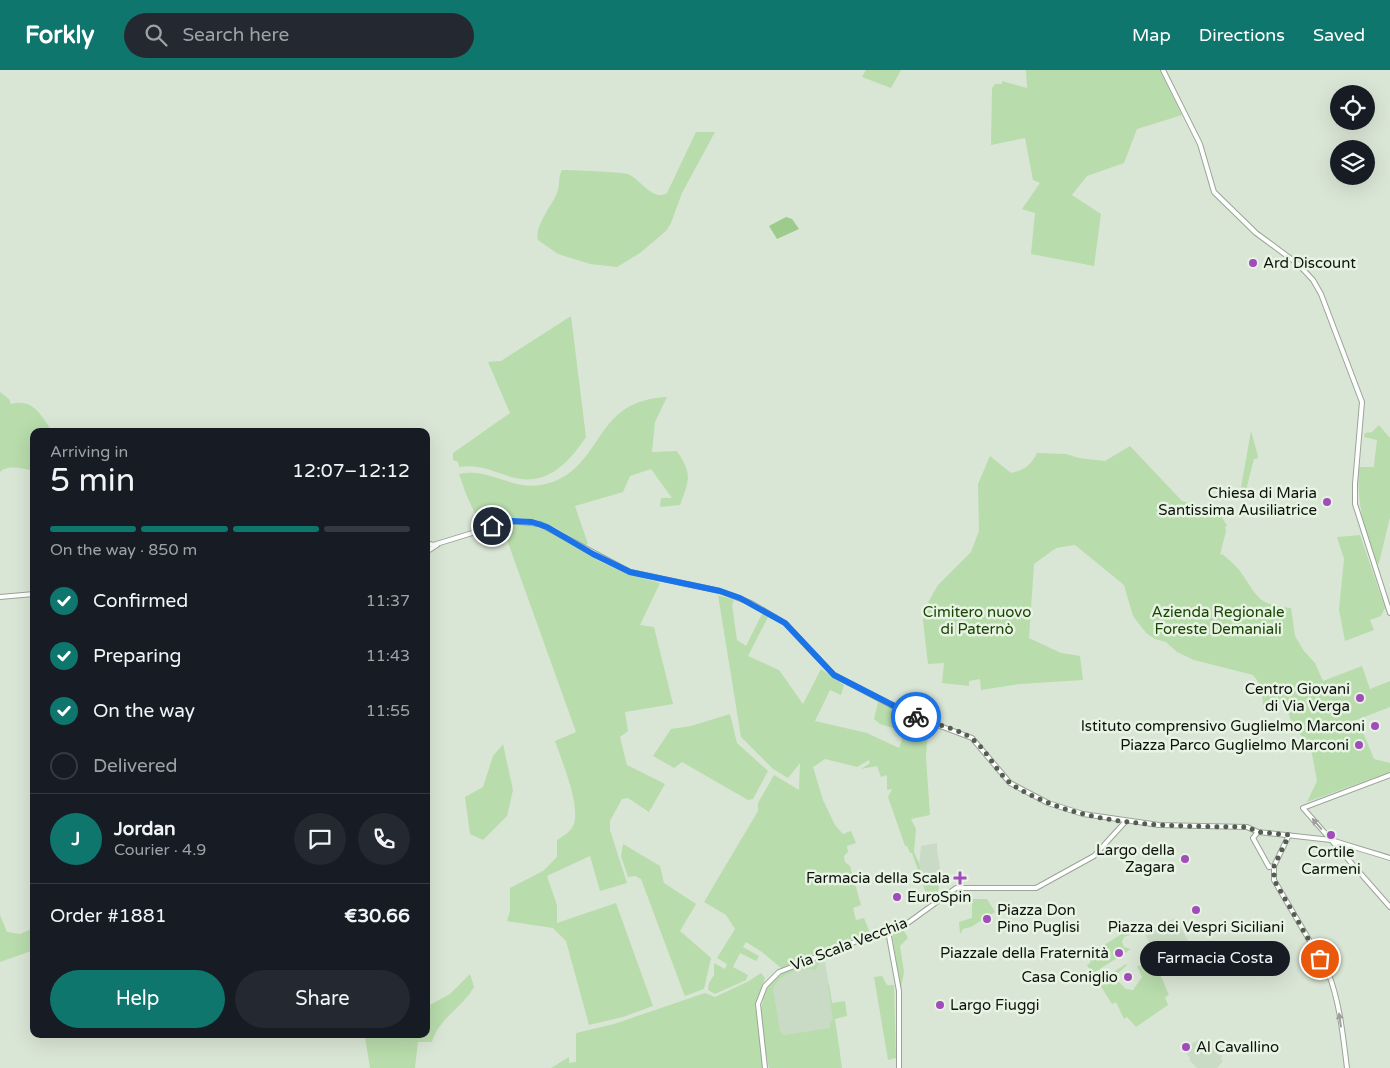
<!DOCTYPE html>
<meta charset="utf-8">
<style>
:root{--surface:#171b24;--page:#242831;--text:#f1f3f6;--muted:#9ea1a6;--line:#363941;--accent:#0f766e}
body{margin:0;font-family:"Varela Round",sans-serif;background:var(--page);color:var(--text);height:100vh;display:flex;flex-direction:column;font-size:19px;white-space:nowrap}
*{box-sizing:border-box;margin:0}
p{font-size:16px;color:var(--muted)}
.icon{flex:none;width:28px;height:28px;fill:none;stroke:currentColor;stroke-width:2;stroke-linecap:round;stroke-linejoin:round}
.map{position:relative;flex:1;overflow:hidden}
.details{position:absolute;left:30px;top:358px;width:400px;height:610px;display:flex;flex-direction:column;background:var(--surface);border-radius:10px;box-shadow:0 5px 20px #0002}
.details>*{flex:none}
.controls{position:absolute;left:1330px;top:15px;display:grid;gap:10px}
.controls a{display:grid;place-items:center;width:45px;height:45px;border-radius:50%;background:var(--surface);box-shadow:0 5px 20px #0002;font-size:25px}
.pin{position:absolute;display:grid;place-items:center;width:42px;height:42px;color:#fff;margin:-21px;border:2px solid #fff;border-radius:50%;box-shadow:0 1px 5px #0007}
.courier{position:absolute;display:grid;place-items:center;width:50px;height:50px;margin:-25px;border:4px solid #1a73e8;border-radius:50%;background:#fff;color:#222;box-shadow:0 1px 6px #0007}
.bubble{position:absolute;height:35px;border-radius:18px;background:var(--surface);box-shadow:0 5px 20px #0002;font-size:16px;font-weight:600;line-height:35px;text-align:center}
.head em{font-style:normal;font-weight:600}
.head div{display:flex;flex-direction:column-reverse}
.head{display:flex;align-items:center;justify-content:space-between;height:85px;padding:0 20px}
h1{font-size:32px;font-weight:600;line-height:38px}
.bar{display:grid;grid-template-columns:repeat(4,1fr);gap:8px 5px;align-content:center;height:60px;padding:0 20px}
.bar i{height:6px;border-radius:4px;background:var(--line)}
.bar .selected{background:var(--accent)}
.bar p{grid-column:span 4}
.line{display:flex;align-items:center;gap:12px;padding:0 20px;border-top:1px solid var(--line)}
.line div{flex:1}
.round{display:grid;place-items:center;flex:none;width:52px;height:52px;border-radius:26px;background:var(--page)}
ol{padding:0 20px;list-style:none}
li{display:flex;align-items:center;gap:15px;height:55px}
li p{margin-inline-start:auto}
li .icon{padding:5px;border-radius:50%;background:var(--accent);color:#fff;stroke-width:4}
li:last-child{color:var(--muted)}
li i{width:28px;height:28px;border:2px solid var(--line);border-radius:50%}
.cta{display:flex;gap:10px;margin-top:auto;padding:10px 20px}
.cta a{flex:1;height:58px;border-radius:30px;background:var(--accent);color:#fff;font-size:20px;font-weight:600;line-height:58px;text-align:center}
.cta a+a{background:var(--page);color:var(--text)}
header{display:flex;align-items:center;gap:30px;box-sizing:border-box;height:70px;padding:0 25px;background:var(--accent);color:#fff}
header strong{font-size:24px}
nav{display:flex;gap:28px;margin-inline-start:auto;font-size:18px}
.search{width:350px;height:45px;background:var(--page);display:flex;align-items:center;gap:12px;box-sizing:border-box;padding:0 18px;border-radius:28px;color:var(--muted);font-size:19px}
.map>svg:first-child{display:block}
.built{fill:#cadbc5}
.green{fill:#b8dcac}
.water{fill:#9ccb8c}
.lines{fill:none;stroke-linecap:round;stroke-linejoin:round}
.minor-casing{stroke:#99a596;stroke-width:6}
.minor{stroke:#fff;stroke-width:4}
.oneway{fill:#9fa09e}
.done{stroke:#555c52;stroke-width:5;stroke-dasharray:0 9}
.route{stroke:#1a73e8;stroke-width:6}
.poi-dot{fill:#a14cbb;stroke:#e7f3e3;stroke-width:2}
.labels{text-anchor:middle;stroke-width:5;stroke-linejoin:round;paint-order:stroke}
.poi-label{font-size:15px;fill:#0e120c;stroke:#e7f3e3;text-anchor:end}
.park-label{font-size:15px;fill:#1a4503;stroke:#e7f3e3}
.street-label{font-size:15px;fill:#0e120c;stroke:#e7f3e3}
</style>
<header>
<strong>Forkly</strong>
<div class="search"><svg class="icon" aria-label="search" viewBox="0 0 24 24"><circle cx="10" cy="10" r="6"/><path d="M15 15l6 6"/></svg>Search here</div>
<nav><a>Map</a><a>Directions</a><a>Saved</a></nav>
</header>
<div class="map">
<svg width="1390" height="998" viewBox="0 0 1390 998">
<rect width="100%" height="100%" fill="#dae6d5"/>
<g class="built">
<polygon points="937,773 937,779 943,815 927,812 921,803 919,795 921,776"/>
<polygon points="1176,848 1188,871 1157,887 1145,864 1163,853"/>
<polygon points="818,890 820,892 825,891 840,982 768,995 761,941 764,924 772,912 783,904"/>
<polygon points="1202,968 1222,986 1221,989 1223,991 1217,998 1197,998 1189,990 1190,988 1186,983 1191,977 1189,975"/>
</g>
<g class="green">
<polygon points="866,0 901,0 891,18 862,7"/>
<polygon points="1026,0 1160,0 1182,45 1137,59 1124,93 1087,106 1072,125 1101,144 1094,196 1031,184 1035,143 1022,139 1040,113 1033,110 1025,68 991,75 992,18 995,14 1002,14 1002,11 1027,18"/>
<path d="M696 62H715L682 123 671 153 666 161 640 183 617 197 590 194 558 184 538 170C534 156 552 136 557 123 560 116 558 107 562 100 570 100 621 102 628 104 640 109 653 132 667 123Z"/>
<path d="M571 246 586 367C568 394 546 417 511 407 492 401 479 394 459 397L458 392 453 390V383L510 343 488 292 501 291Z"/>
<path d="M0 322 9 329 11 334C34 328 41 346 52 361H34V401C23 399 8 394 0 402Z"/>
<path d="M667 327 655 352 652 382 677 381C693 405 689 410 680 435L660 437 661 428H672L651 399 630 406 623 422 575 436 588 474 585 475C542 450 531 440 481 457L466 424 459 404C494 396 515 427 555 411 604 391 595 330 667 327Z"/>
<path d="M1379 355 1390 368V447L1379 493 1377 495C1365 463 1356 432 1359 397H1374V395L1377 370 1364 367 1365 363 1372 362Z"/>
<polygon points="1251,361 1258,386 1257,389 1254,389 1245,424 1240,423"/>
<path d="M1130 376 1182 431 1219 442 1227 456 1225 457 1226 461 1220 485 1222 484C1229 490 1237 496 1242 504 1259 529 1259 535 1291 538L1295 566 1304 581 1315 593 1323 611 1362 596 1370 619 1390 611V637L1341 656 1345 664 1361 657 1374 689 1390 693V702L1307 732 1317 711 1312 684 1307 672 1293 657 1285 633 1270 635 1263 641C1263 627 1263 616 1253 605L1194 590 1177 582 1166 572 1155 569 1146 563 1133 546 1124 515 1075 475 1056 478 1034 494 1029 568 1061 583 1080 586 1083 610 1020 614 981 620 980 609 969 611V616L942 613 944 593 928 594 923 551 925 538 938 515 971 482 979 461 978 414 990 386 1011 403C1025 400 1031 395 1037 383L1066 384 1079 388 1105 391Z"/>
<path d="M513 453C546 453 572 477 601 492 620 501 640 508 660 513L640 555 654 557 673 634 625 642 628 661 620 667 627 695 665 714 649 742 628 728 622 729 610 751V760L627 813 600 821 590 786 547 806 557 835V853L616 833 653 936 623 947 589 955 566 871 553 858 507 851 510 841V818L543 801 557 787V770C563 766 571 762 574 754 580 733 562 692 555 671L576 662 502 456Z"/>
<polygon points="1360,465 1385,538 1381,546 1370,550 1374,560 1345,571 1339,540 1344,489 1337,467"/>
<polygon points="718,525 734,530 732,535 737,570 746,576 762,544 768,547 748,586 779,600 803,634 821,599 844,615 841,625 830,620 815,651 867,663 899,678 902,670 903,661 880,654 874,649 878,632 916,649 928,659 926,687 930,745 911,749 916,759 914,782 919,793 921,803 927,812 939,815 938,822 924,832 922,825 926,824 912,783 910,783 907,776 905,776 888,727 892,719 887,720 887,705 881,707 877,696 861,699 870,693 869,690 857,697 825,689 813,697 823,730 835,755 843,764 851,761 856,773 847,776 848,782 844,786 845,792 850,796 861,835 853,838 856,850 864,848 870,863 781,898 762,882 746,872 743,877 759,886 756,891 740,883 733,897 748,905 746,910 715,924 708,920 709,913 714,905 714,893 725,899 727,894 717,888 735,859 726,845 704,832 758,741 758,733 774,705 799,720 800,693 788,708 773,699 741,667"/>
<polygon points="730,644 737,673 768,701 753,729 748,730 682,692 674,698 653,686 671,659 691,656"/>
<polygon points="503,674 513,720 507,746 483,770 470,764 465,727 483,717 493,686"/>
<polygon points="623,774 660,796 664,813 696,834 680,861 711,888 704,919 685,926 684,924 641,809 635,806 628,807 621,786"/>
<polygon points="958,829 987,829 995,842 971,857 963,859 960,864 959,852 972,848 972,833 959,834"/>
<polygon points="0,845 7,862 20,864 34,858 34,880 0,892"/>
<polygon points="1131,858 1133,861 1130,865 1124,867 1122,872 1124,877 1131,879 1092,904 1087,895 1091,892 1087,886"/>
<polygon points="903,859 908,868 900,876 904,902 901,919 892,864"/>
<path d="M818 890 820 892 816 900C802 896 780 904 773 918L780 962 784 965 830 958V952L833 950 828 916 829 914 832 933 845 931 847 946 835 949 842 998H769C764 968 749 923 782 904 793 898 806 894 818 890Z"/>
<path d="M1126 894 1127 895 1114 907 1126 919 1133 920 1142 907 1137 896C1161 894 1160 906 1169 925L1165 927 1168 935 1136 957 1127 947 1124 949 1116 932 1112 934 1098 912Z"/>
<polygon points="761,903 765,908 756,936 763,998 551,998 569,987 569,993 576,992 576,963 614,954 705,923 715,927 749,911"/>
<path d="M470 904 474 917C463 937 439 948 432 972H418L415 998H370L365 967 426 964V937L450 924Z"/>
<polygon points="882,906 887,915 894,915 896,988 888,990 874,907"/>
</g>
<polygon class="water" points="786,147 792,149 799,159 777,169 769,156"/>
<g class="lines">
<defs>
<g id="minor">
<polyline points="1163,0 1200,74 1214,122 1256,163 1298,194 1313,210 1321,224 1362,332 1355,414 1355,434 1390,543"/>
<polyline points="426,473 433,475 443,472 511,451 540,454 630,502 720,521 751,533 785,553 834,605 908,644 972,668 1010,713 1048,733 1083,744 1159,755 1247,757 1258,762 1331,770 1390,788"/>
<polyline points="426,482 437,475"/>
<polyline points="0,527 34,524"/>
<polyline points="1390,705 1303,738 1390,837"/>
<polyline points="1258,762 1253,768 1269,797 1274,796 1289,765"/>
<path d="M1274 796V810L1328 902C1340 933 1343 966 1347 998"/>
<polyline points="888,861 899,921 899,998"/>
<polyline points="765,998 758,934 765,916 779,902 867,867 905,855 956,818 1036,818 1094,786 1126,751"/>
</g>
</defs>
<use href="#minor" class="minor-casing"/>
<use href="#minor" class="minor"/>
</g>
<defs><path id="oneway-solid" d="M-6-.8H1V-3.2L6.5 0L1 3.2V.8H-6Z" transform="scale(1.25)"/></defs>
<g class="oneway">
<use href="#oneway-solid" transform="translate(1317 754) rotate(-131)"/>
<use href="#oneway-solid" transform="translate(1340 950) rotate(-98)"/>
</g>
<g class="lines">
<path class="done" d="M916 647C935 655 961 658 976 672 991 686 998 706 1016 717 1085 758 1169 756 1247 757L1258 762 1289 765 1274 796V810L1320 889"/>
<polyline class="route" points="492,456 511,451 532,452 547,457 593,484 630,502 720,521 740,528 785,553 834,605 916,647"/>
</g>
<g class="poi-dot">
<circle cx="1253" cy="193" r="5"/>
<circle cx="1327" cy="432" r="5"/>
<circle cx="1360" cy="628" r="5"/>
<circle cx="1375" cy="656" r="5"/>
<circle cx="1359" cy="675" r="5"/>
<circle cx="1331" cy="765" r="5"/>
<circle cx="1185" cy="789" r="5"/>
<path d="M957.5 800.5h5v5h5v5h-5v5h-5v-5h-5v-5h5z"/>
<circle cx="897" cy="827" r="5"/>
<circle cx="1196" cy="840" r="5"/>
<circle cx="987" cy="849" r="5"/>
<circle cx="1119" cy="883" r="5"/>
<circle cx="1128" cy="907" r="5"/>
<circle cx="940" cy="935" r="5"/>
<circle cx="1186" cy="977" r="5"/>
</g>
<g class="labels">
<g class="poi-label">
<text x="1263" y="198" text-anchor="start">Ard Discount</text>
<text x="1317" y="428">Chiesa di Maria<tspan x="1317" dy="17">Santissima Ausiliatrice</tspan></text>
<text x="1350" y="624">Centro Giovani<tspan x="1350" dy="17">di Via Verga</tspan></text>
<text x="1365" y="661">Istituto comprensivo Guglielmo Marconi</text>
<text x="1349" y="680">Piazza Parco Guglielmo Marconi</text>
<text x="1175" y="785">Largo della<tspan x="1175" dy="17">Zagara</tspan></text>
<text x="1331" y="787" text-anchor="middle">Cortile<tspan x="1331" dy="17">Carmeni</tspan></text>
<text x="950" y="813">Farmacia della Scala</text>
<text x="907" y="832" text-anchor="start">EuroSpin</text>
<text x="997" y="845" text-anchor="start">Piazza Don<tspan x="997" dy="17">Pino Puglisi</tspan></text>
<text x="1196" y="862" text-anchor="middle">Piazza dei Vespri Siciliani</text>
<text x="1109" y="888">Piazzale della Fraternità</text>
<text x="1118" y="912">Casa Coniglio</text>
<text x="950" y="940" text-anchor="start">Largo Fiuggi</text>
<text x="1196" y="982" text-anchor="start">Al Cavallino</text>
</g>
<g class="park-label">
<text x="977" y="547">Cimitero nuovo<tspan x="977" dy="17">di Paternò</tspan></text>
<text x="1218" y="547">Azienda Regionale<tspan x="1218" dy="17">Foreste Demaniali</tspan></text>
</g>
<g class="street-label">
<text transform="translate(849 874) rotate(-21)" y="5">Via Scala Vecchia</text>
</g>
</g>
</svg>
<div class="controls">
<a><svg class="icon" aria-label="locate" viewBox="0 0 24 24"><circle cx="12" cy="12" r="6"/><path d="M12 2v4M12 18v4M2 12h4M18 12h4"/></svg></a>
<a><svg class="icon" aria-label="layers" viewBox="0 0 24 24"><path d="M12 4l9 5-9 5-9-5zM3 14l9 5 9-5"/></svg></a>
</div>
<div class="pin" style="left:1320px;top:889px;background:#ea580c"><svg class="icon" aria-label="bag" viewBox="0 0 24 24"><path d="M5 8h14l-1 12H6zM9 8a3 3 0 0 1 6 0"/></svg></div>
<div class="pin" style="left:492px;top:456px;background:#1f2937"><svg class="icon" aria-label="home" viewBox="0 0 24 24"><path d="M3 11l9-7 9 7M6 9v11h12V9"/></svg></div>
<div class="courier" style="left:916px;top:647px"><svg class="icon" aria-label="bike" viewBox="0 0 24 24"><circle cx="6" cy="16" r="4"/><circle cx="18" cy="16" r="4"/><path d="M6 16l4-8h5l3 8M10 8l3 8H6M13 5h3"/></svg></div>
<div class="bubble" style="left:1140px;top:871px;width:150px">Farmacia Costa</div>
<section class="details">
<div class="head"><div><h1>5 min</h1><p>Arriving in</p></div><em>12:07–12:12</em></div>
<div class="bar"><i class="selected"></i><i class="selected"></i><i class="selected"></i><i></i><p>On the way · 850 m</p></div>
<ol>
<li><svg class="icon" aria-label="check" viewBox="0 0 24 24"><path d="M5 12l5 5 9-10"/></svg>Confirmed<p>11:37</p></li>
<li><svg class="icon" aria-label="check" viewBox="0 0 24 24"><path d="M5 12l5 5 9-10"/></svg>Preparing<p>11:43</p></li>
<li><svg class="icon" aria-label="check" viewBox="0 0 24 24"><path d="M5 12l5 5 9-10"/></svg>On the way<p>11:55</p></li>
<li><i></i>Delivered</li>
</ol>
<div class="line" style="height:90px"><b class="round" style="background:var(--accent);color:#fff">J</b><div><b>Jordan</b><p>Courier · 4.9</p></div><a class="round"><svg class="icon" aria-label="chat" viewBox="0 0 24 24"><path d="M4 5h16v11H9l-5 4z"/></svg></a><a class="round"><svg class="icon" aria-label="phone" viewBox="0 0 24 24"><path d="M5 4h4l2 5-3 2q2 4 5 5l2-3 5 2v4C11 20 4 13 5 4z"/></svg></a></div>
<div class="line" style="height:65px"><div>Order #1881</div><b>€30.66</b></div>
<div class="cta"><a>Help</a><a>Share</a></div>
</section>
</div>
